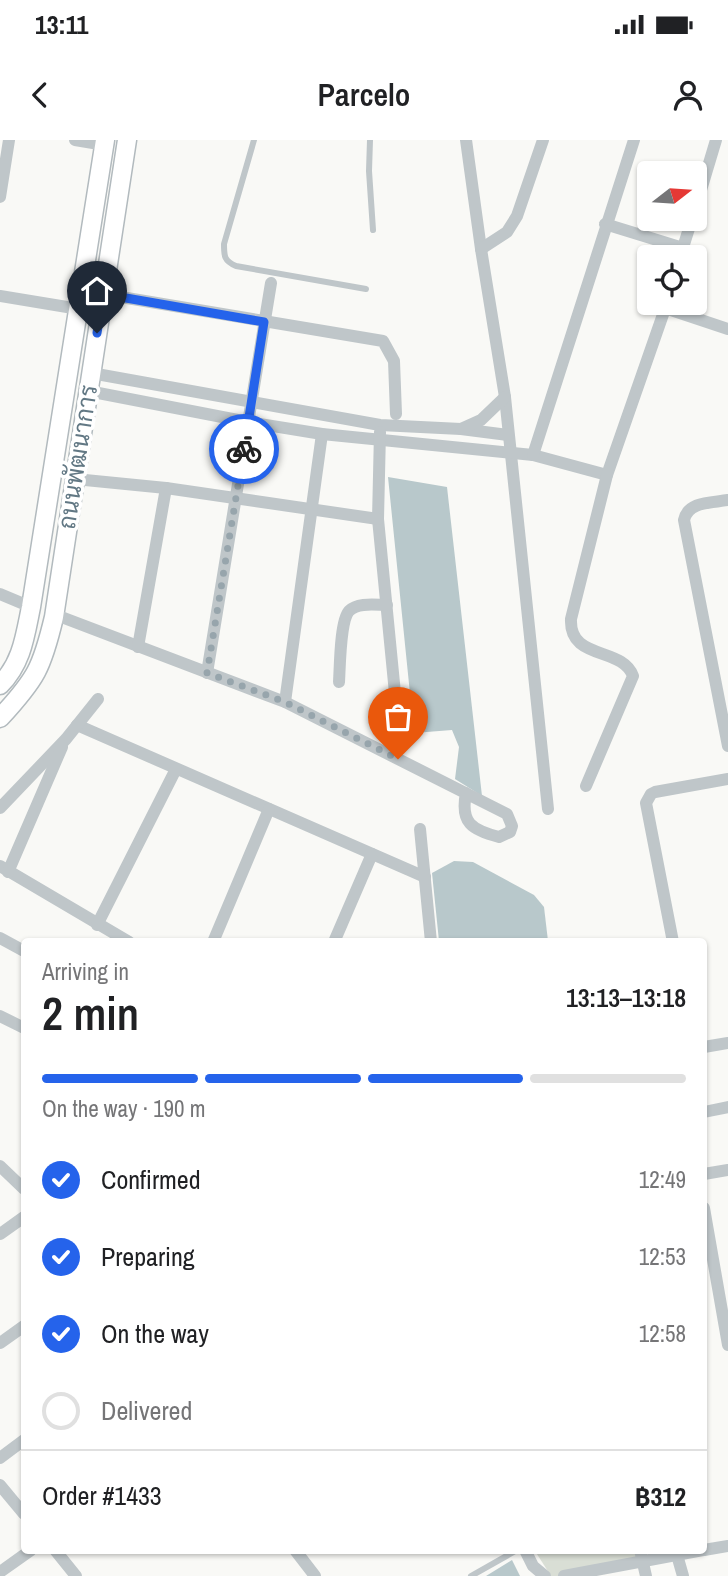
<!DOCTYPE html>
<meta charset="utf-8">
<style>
:root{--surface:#fff;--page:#f2f2f2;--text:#202124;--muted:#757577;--line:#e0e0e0;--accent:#2563eb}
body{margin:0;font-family:"Archivo Narrow",Sarabun,sans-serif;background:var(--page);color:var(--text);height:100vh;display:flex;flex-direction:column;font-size:26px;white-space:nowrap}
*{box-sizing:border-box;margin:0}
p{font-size:23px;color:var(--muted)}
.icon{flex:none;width:38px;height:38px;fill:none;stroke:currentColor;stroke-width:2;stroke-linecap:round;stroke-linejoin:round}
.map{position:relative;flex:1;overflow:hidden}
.panel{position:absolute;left:21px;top:798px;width:686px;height:616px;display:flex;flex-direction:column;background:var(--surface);border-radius:7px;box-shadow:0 2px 5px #0004}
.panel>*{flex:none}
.needle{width:46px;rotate:73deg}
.buttons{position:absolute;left:637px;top:21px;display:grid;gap:14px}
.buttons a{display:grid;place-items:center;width:70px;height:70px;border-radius:7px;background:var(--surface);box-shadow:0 2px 5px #0004;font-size:35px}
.pin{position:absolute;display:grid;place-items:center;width:60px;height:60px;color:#fff;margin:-72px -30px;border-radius:50% 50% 50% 0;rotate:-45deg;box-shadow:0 0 7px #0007}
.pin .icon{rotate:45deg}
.courier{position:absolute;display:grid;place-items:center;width:70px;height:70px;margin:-35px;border:5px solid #2563eb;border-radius:50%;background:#fff;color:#222;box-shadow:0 2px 9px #0007}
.overview em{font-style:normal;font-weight:600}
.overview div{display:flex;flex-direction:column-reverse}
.overview{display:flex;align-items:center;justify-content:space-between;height:119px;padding:0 21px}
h1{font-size:46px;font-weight:600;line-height:52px}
.bar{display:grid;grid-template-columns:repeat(4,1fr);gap:10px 7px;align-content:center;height:84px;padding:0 21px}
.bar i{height:9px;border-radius:5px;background:var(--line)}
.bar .current{background:var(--accent)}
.bar p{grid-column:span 4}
.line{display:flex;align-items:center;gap:18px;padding:0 21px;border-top:2px solid var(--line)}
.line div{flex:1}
ol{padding:0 21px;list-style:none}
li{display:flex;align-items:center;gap:21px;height:77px}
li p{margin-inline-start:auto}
li .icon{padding:7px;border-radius:50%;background:var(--accent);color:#fff;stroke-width:4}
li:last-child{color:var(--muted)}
li i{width:38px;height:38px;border:4px solid var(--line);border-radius:50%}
.status{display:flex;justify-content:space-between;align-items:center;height:49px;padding:0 35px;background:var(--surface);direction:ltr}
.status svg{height:19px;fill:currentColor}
header{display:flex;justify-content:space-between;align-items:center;height:91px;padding:0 21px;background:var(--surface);font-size:32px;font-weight:600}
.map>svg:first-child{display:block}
.green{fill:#d9ded5}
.water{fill:#b8c8cb}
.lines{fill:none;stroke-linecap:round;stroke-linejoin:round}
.secondary-casing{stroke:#b2babe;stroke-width:21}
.service{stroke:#bfc6c9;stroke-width:6}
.minor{stroke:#bfc6c9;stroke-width:12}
.secondary{stroke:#fff;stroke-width:18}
.done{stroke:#97a5ac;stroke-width:7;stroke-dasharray:0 12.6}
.route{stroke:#2563eb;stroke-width:9}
.labels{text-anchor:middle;stroke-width:7;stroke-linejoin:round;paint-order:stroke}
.street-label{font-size:24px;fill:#627884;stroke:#fff}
</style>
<div class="status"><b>13:11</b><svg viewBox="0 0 49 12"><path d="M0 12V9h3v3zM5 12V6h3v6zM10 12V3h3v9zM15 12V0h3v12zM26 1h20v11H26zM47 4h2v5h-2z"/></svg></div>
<header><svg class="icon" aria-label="back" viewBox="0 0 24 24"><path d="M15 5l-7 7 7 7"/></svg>Parcelo<svg class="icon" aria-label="person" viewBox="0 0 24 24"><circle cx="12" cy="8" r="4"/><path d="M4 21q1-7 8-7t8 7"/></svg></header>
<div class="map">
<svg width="728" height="1436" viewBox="0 0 728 1436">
<rect width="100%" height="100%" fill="#f9f9f6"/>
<polygon class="green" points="535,1411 635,1411 637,1419 571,1436 551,1436"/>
<g class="water">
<polygon points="388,337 447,347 482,656 455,639 459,607 452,590 414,593"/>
<polygon points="454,721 473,722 534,755 544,767 548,801 439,801 432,733"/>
<polygon points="512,1420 520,1436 486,1436"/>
</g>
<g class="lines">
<defs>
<g id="secondary">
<path d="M0 545C22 523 25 496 31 467L105 0"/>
<path d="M0 578C36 539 42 528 54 477L127 0"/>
</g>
</defs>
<use href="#secondary" class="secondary-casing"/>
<g class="service">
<path d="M254 0 224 104C224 116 224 121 236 126L366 149"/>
<polyline points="370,0 369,31 373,90"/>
<polyline points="471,1436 517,1410"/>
</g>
<g class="minor">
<polyline points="75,0 105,5"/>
<polyline points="466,0 481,109 505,257 548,669"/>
<polyline points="0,57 9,0"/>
<polyline points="695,70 716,0"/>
<polyline points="605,84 683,108"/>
<polyline points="481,109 507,92 517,76 543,0"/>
<polyline points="680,117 692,79"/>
<polyline points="103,154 383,201 394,221 396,274"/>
<polyline points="0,156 79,169"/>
<polyline points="665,168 728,189"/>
<polyline points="91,233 380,285 461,289 508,295"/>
<polyline points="88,251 248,282 322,294 533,315 607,335"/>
<polyline points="461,289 481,280 505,257"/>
<polyline points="380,292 378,379 398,584"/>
<polyline points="533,315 634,0"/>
<polyline points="75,339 166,348 378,379"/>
<path d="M728 360C712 363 688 361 684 380L728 606"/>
<polyline points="0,454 31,467"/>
<path d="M54 477 64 478 285 562 507 674 512 686 510 692 499 697C472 690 460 683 466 653"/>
<polyline points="138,507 166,348"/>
<polyline points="207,533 271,143"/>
<path d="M339 542C340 527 340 481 349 471 358 462 376 465 387 465"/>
<polyline points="285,562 322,294"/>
<polyline points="77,585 425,737"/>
<path d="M586 646 633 536C622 506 569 521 571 479L607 335 667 163"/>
<polyline points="0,668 66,599 98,559"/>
<polyline points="420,689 431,802"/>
<polyline points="0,726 129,802"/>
<polyline points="8,732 62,607"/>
<polyline points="97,785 176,629"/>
<polyline points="0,798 24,811"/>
<polyline points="213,802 269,669"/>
<polyline points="334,802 372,714"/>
<polyline points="673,802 646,663 651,654 655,652 728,639"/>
<polyline points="0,876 24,888"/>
<polyline points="704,907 728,903"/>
<polyline points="704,972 728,967"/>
<polyline points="0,1026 24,1049"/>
<polyline points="704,1034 728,1030"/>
<polyline points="704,1068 728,1205"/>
<polyline points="0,1094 24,1077"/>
<polyline points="0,1203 24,1186"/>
<polyline points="0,1318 24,1300"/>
<polyline points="0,1345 24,1374"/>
<polyline points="55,1410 76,1436"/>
<polyline points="295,1410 315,1436"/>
<polyline points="525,1410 533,1426 545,1436"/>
<polyline points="640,1410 646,1436"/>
<polyline points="704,1410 728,1406"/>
<polyline points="677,1415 683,1436"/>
<polyline points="0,1432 31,1410"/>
<polyline points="564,1436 703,1410"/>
</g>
<use href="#secondary" class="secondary"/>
</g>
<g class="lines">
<polyline class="done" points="244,309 207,533 285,562 398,619"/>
<polyline class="route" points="97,193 103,154 264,182 244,309"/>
</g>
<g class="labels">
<g class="street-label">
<text transform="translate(78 317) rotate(-81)" y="8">ถนนพัฒนาการ</text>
</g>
</g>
</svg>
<div class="buttons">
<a><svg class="needle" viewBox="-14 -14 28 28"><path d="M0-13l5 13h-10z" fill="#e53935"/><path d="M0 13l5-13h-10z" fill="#757577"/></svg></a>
<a><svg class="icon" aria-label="locate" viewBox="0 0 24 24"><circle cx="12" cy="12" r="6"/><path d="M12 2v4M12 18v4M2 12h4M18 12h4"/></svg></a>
</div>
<div class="pin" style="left:398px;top:619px;background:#ea580c"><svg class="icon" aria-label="bag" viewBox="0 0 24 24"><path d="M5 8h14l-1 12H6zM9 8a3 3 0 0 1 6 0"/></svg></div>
<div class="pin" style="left:97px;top:193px;background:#1f2937"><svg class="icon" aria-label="home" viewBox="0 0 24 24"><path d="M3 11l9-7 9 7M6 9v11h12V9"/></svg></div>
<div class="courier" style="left:244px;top:309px"><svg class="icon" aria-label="bike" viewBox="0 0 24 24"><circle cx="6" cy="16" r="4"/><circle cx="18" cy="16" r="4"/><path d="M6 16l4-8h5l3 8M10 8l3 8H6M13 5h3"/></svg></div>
<section class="panel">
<div class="overview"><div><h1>2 min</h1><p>Arriving in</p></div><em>13:13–13:18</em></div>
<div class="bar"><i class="current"></i><i class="current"></i><i class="current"></i><i></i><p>On the way · 190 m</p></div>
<ol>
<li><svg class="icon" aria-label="check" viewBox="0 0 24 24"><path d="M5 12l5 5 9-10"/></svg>Confirmed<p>12:49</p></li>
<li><svg class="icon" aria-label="check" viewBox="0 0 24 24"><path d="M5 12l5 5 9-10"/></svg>Preparing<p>12:53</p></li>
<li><svg class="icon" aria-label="check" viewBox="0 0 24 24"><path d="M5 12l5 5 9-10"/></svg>On the way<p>12:58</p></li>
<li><i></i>Delivered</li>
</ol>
<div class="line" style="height:91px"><div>Order #1433</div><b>฿312</b></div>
</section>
</div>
